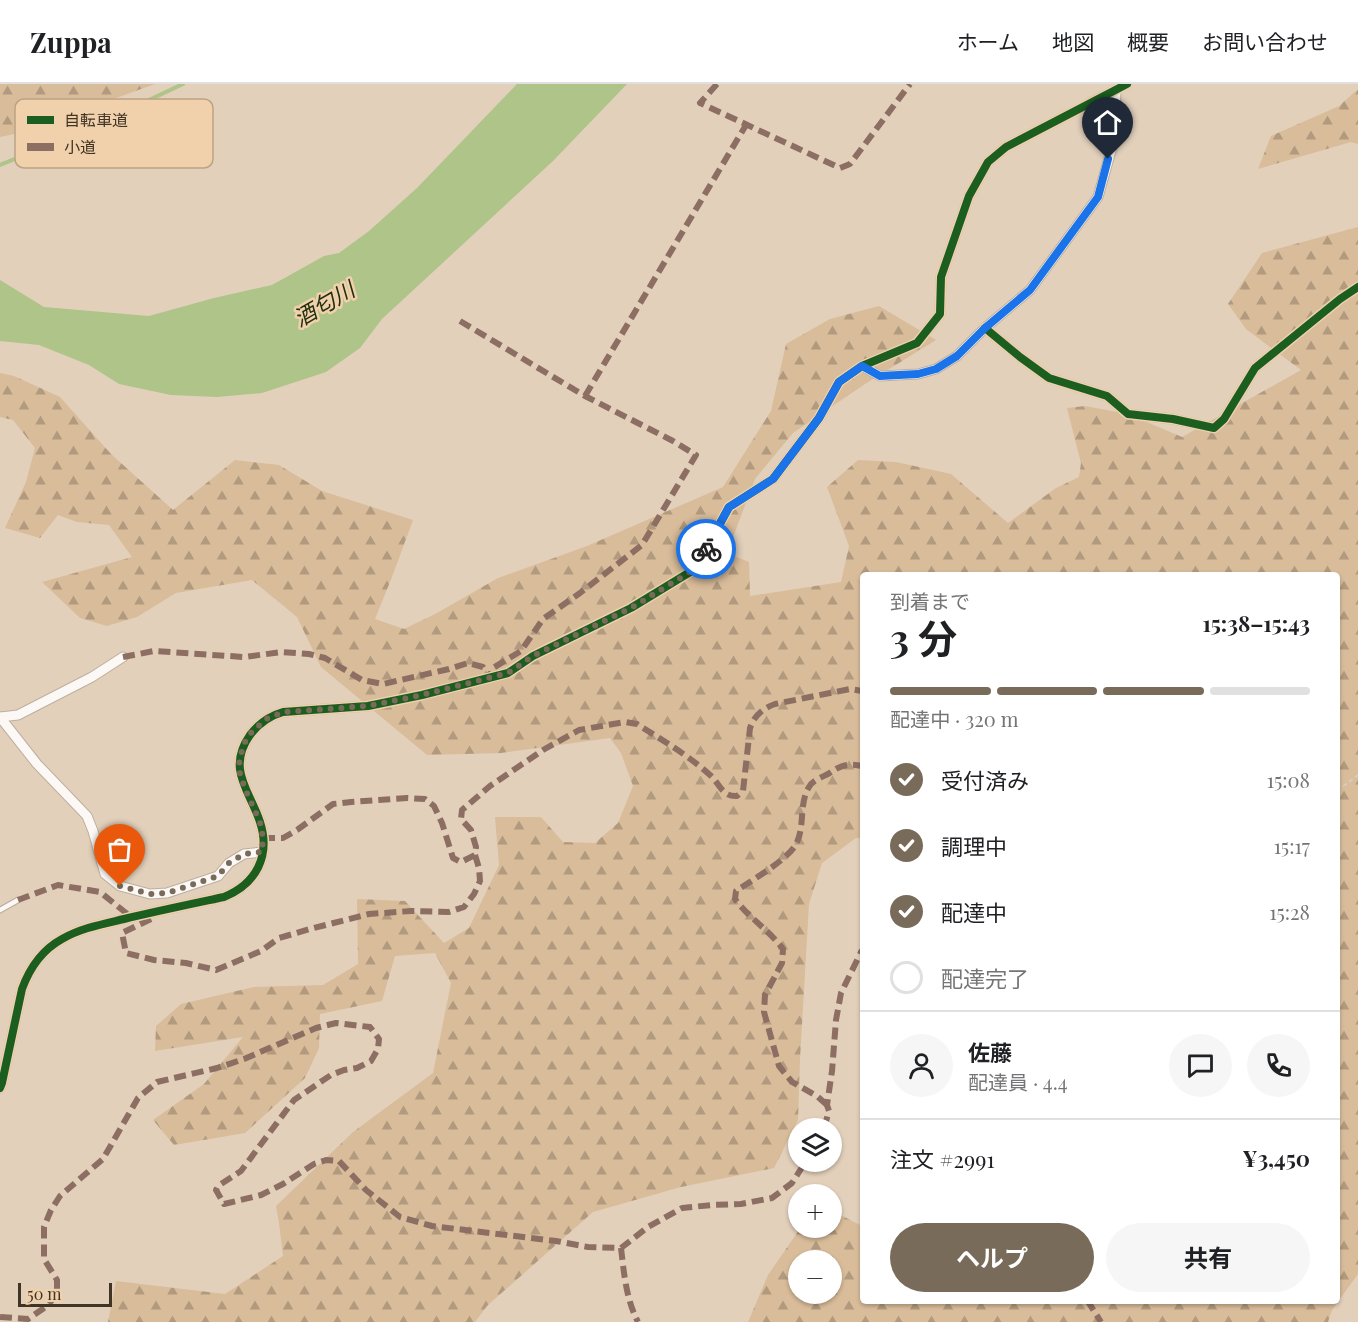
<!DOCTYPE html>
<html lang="ja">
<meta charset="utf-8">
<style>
:root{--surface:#fff;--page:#f6f6f6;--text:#202124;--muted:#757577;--line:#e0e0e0;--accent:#796b5a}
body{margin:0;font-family:"Playfair Display","Noto Sans JP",serif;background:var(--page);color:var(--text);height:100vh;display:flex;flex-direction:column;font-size:22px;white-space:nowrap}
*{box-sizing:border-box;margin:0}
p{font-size:20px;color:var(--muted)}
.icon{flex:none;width:33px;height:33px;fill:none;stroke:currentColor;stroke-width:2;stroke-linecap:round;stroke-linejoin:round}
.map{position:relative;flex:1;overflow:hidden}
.side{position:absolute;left:860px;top:488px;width:480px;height:732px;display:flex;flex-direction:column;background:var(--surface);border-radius:6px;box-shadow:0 2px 4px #0004}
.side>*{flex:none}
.controls{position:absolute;left:788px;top:1034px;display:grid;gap:12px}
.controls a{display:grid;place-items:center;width:54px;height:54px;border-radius:50%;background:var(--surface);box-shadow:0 2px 4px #0004;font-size:30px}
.scale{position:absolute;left:18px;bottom:15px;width:94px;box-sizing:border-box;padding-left:6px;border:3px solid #403425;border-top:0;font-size:16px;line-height:21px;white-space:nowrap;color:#403425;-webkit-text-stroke:4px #f1d1ac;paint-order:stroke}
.pin{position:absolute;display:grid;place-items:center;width:51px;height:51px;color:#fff;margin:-62px -26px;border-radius:50% 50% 50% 0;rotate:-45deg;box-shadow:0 0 6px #0007}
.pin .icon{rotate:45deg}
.courier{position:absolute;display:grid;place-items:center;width:60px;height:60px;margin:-30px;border:4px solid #1a73e8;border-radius:50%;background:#fff;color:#222;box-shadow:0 2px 8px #0007}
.headline em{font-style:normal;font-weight:700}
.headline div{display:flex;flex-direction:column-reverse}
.headline{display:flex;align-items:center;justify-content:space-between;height:102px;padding:0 30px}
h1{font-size:39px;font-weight:700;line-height:45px}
.bar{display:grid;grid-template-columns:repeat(4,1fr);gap:9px 6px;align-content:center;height:72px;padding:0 30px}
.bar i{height:8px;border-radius:4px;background:var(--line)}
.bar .on{background:var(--accent)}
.bar p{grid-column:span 4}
.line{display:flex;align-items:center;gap:15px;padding:0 30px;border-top:2px solid var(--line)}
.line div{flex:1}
.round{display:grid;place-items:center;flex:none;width:63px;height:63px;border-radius:32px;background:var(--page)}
ol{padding:0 30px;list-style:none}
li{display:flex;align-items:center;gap:18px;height:66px}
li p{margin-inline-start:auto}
li .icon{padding:6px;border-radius:50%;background:var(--accent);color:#fff;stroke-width:4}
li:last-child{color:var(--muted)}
li i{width:33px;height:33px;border:3px solid var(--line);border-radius:50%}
.primary-button{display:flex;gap:12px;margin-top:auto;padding:12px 30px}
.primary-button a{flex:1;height:69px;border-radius:36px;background:var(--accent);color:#fff;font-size:24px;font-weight:700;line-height:69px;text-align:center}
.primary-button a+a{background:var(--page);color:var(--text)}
header{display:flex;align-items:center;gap:36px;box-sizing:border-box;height:84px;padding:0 30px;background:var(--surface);border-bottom:2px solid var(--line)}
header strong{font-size:28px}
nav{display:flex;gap:33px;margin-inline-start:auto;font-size:21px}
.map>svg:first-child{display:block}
.forest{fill:url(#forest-firs);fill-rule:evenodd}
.water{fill:#aec489}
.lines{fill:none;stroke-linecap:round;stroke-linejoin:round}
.stream{stroke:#aec489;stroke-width:4}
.service-casing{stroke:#bdaf9e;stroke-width:7}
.minor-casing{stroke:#bdaf9e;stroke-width:11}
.path{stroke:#d3cdc7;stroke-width:2;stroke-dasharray:4.5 3;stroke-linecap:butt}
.service{stroke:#fbf8f5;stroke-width:4.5}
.minor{stroke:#fbf8f5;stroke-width:9}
.quiet{stroke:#8d6e63;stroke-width:6;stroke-dasharray:12 6;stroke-linecap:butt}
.cycleway-casing{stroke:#f1d1ac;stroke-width:11}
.cycleway{stroke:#1b5e20;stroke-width:8}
.done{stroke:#796b5a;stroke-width:6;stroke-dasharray:0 10.8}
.route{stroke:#1a73e8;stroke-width:8}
.labels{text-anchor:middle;stroke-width:5;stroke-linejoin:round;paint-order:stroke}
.water-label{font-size:22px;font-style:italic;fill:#203010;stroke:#f1d1ac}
.key{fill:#f1d1ac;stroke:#bca284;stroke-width:1.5}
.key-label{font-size:16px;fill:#403425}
</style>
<header>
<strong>Zuppa</strong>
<nav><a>ホーム</a><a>地図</a><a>概要</a><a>お問い合わせ</a></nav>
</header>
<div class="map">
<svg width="1358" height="1238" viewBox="0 0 1358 1238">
<defs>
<pattern id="forest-firs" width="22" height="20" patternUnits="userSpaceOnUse" patternTransform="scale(1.5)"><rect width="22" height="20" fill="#d9bc9a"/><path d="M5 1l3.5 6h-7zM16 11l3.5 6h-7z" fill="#b19a7d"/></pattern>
</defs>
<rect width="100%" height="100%" fill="#e2d0bb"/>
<g class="forest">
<polygon points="0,0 155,0 19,49 0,53"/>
<polygon points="1358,5 1358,60 1351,58 1258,85 1271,52 1339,22"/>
<path d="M1358 143V1190L1332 1226 1328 1238H748L768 1191 801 1143H831V1126L862 1142V1216H1336V490H862V754H856L822 779 809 820 800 975 798 1036 774 1084 681 1103 593 1128 487 1222 475 1238H108L116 1197 225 1210 283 1172 279 1139 276 1122 353 1048 433 989 451 899 435 869 395 872 382 917 320 930 319 964 305 994 245 1049 174 1061 153 1036 204 1000 243 953 155 967 156 942 181 920 254 903 323 901 358 880 357 815 405 817 444 859 469 844 499 781 495 733H541L563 758 595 759 618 739 633 702 621 669 610 654 501 669 427 671 321 583 297 533 252 496 176 509 137 533 107 542 80 534 42 498 132 473 109 441 77 438 58 431 40 454 5 444 26 398 35 364 13 336 0 333V289L14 292 60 313 111 370 173 426 235 376 279 381 322 407 413 436 392 493 375 535 404 545 437 529 498 494 587 462 723 403 771 327 786 260 830 235 879 222 936 256 865 300 793 349 755 395 727 469 749 478 750 512 841 498 849 462 827 403 858 376 896 378 951 390 1008 439 1056 404 1079 393 1081 379 1067 324 1085 322 1128 330 1182 353 1301 286 1246 245 1228 220 1262 169ZM798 1176H831V1209H798Z"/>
</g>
<polygon class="water" points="517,0 627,0 553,77 382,235 360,264 326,288 262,309 217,313 171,311 119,300 89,281 39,261 0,257 0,196 44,223 149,232 214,214 272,201 324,172 339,169 369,147 417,104"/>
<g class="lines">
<polyline class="stream" points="0,81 79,49 183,0"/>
<defs>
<polyline id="service" points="0,826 18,816"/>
<g id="minor">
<polyline points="985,244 1020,273 1049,294 1107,312 1128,330 1173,335 1214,344 1224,335 1255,284 1340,215 1358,203"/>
<polyline points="862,282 880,292 918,290 936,285 957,272 985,244 1030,206 1098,113 1114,56 1116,6"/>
<polyline points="0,633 37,680 87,732 93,747 105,790 120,802 150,810 167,809 218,792 229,779 244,770 262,768"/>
<polyline points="0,633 18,631 92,593 123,573"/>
<path d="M0 1004 2 999 22 905C30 883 42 866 62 855 81 844 103 840 124 835 157 827 191 820 224 813 256 800 271 772 260 738 250 707 226 685 250 651 259 639 269 632 283 628L368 622 422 611 508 589 533 572 631 524 695 485 729 423 773 395 819 334 839 298 862 282 917 259 940 230 941 193 969 112 988 78 1006 63 1127 0"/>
</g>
</defs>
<use href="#service" class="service-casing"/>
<use href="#minor" class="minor-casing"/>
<polyline class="path" points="1336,701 1342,703 1358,691"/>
<use href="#service" class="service"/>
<use href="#minor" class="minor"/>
<g class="quiet">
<polyline points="717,0 700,19 840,84 850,80 910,0"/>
<polyline points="460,237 585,312 673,357 696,371 642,461 580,509 543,535 521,567 493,584 490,593"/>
<polyline points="585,312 746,41"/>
<polyline points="123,573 154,567 244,573 282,568 309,570 325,574 362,596 383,600 449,585 468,579 483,583 490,593"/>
<polyline points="263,754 283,754 297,746 333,720 351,718 407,714 425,715 434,722 442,739 453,774 461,778 475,771"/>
<polyline points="18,816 58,801 100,808 131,833"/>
<path d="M151 835 122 849 126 869 154 876 186 879 216 886 261 867 279 854 310 845 369 830 411 827 449 828 464 823 474 810 480 797 479 784 475 771 476 763 471 746 461 735 462 726 490 702 543 666 579 646 625 638 637 640C662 656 688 671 710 691 720 700 722 713 737 712L743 707 750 644C754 632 763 624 775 620L850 605 862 607"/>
<path d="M827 1021 817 1012 792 998 779 982 764 928 765 911 782 879 783 865C768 845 749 834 735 815L736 807C752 796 784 778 795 762 806 744 798 721 809 703 812 697 822 693 828 690 841 681 847 679 862 682"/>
<polyline points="824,1044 829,1027 827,1021 832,987 836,936 841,909 862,866"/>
<path d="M621 1164C624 1189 626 1215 638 1238"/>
<polyline points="1087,1216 1101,1238"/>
<polyline points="0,1233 28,1235 47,1222 57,1210 57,1196 44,1175 44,1143 51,1126 60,1112 103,1075 138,1014 157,998 217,984 244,975 316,944 336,939 370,943 379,955 378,965 371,977 357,984 344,986 331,991 294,1016 241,1087 218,1102 216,1106 224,1120 261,1111 283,1100 314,1080 326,1076 339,1077 366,1106 400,1133 432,1142 556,1157 588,1163 621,1164 648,1143 682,1124 712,1121 741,1120 772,1114 792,1099 806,1077"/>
</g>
<defs>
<g id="cycleway">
<polyline points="985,244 1020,273 1049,294 1107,312 1128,330 1173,335 1214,344 1224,335 1255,284 1340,215 1358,203"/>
<path d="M0 1004 2 999 22 905C30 883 42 866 62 855 81 844 103 840 124 835 157 827 191 820 224 813 256 800 271 772 260 738 250 707 226 685 250 651 259 639 269 632 283 628L368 622 422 611 508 589 533 572 631 524 695 485 729 423 773 395 819 334 839 298 862 282 917 259 940 230 941 193 969 112 988 78 1006 63 1127 0"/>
</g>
</defs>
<use href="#cycleway" class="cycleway-casing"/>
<use href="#cycleway" class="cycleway"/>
</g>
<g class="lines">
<polyline class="done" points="120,802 150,810 167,809 218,792 229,779 244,770 262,768 263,754 260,738 245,705 240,690 239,680 241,670 245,658 251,649 266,635 283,628 368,622 422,611 508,589 533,572 631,524 695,485 706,465"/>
<polyline class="route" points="706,465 729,423 773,395 819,334 839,298 862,282 880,292 918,290 936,285 957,272 985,244 1030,206 1098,113 1108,75"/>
</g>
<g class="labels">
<g class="water-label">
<text transform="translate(324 220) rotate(-30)" y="8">酒匂川</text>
</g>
</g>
<rect x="15" y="15" width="198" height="69" rx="9" class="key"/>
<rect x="27" y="32" width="27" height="8" fill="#1b5e20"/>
<rect x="27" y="59" width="27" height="8" fill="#8d6e63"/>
<g class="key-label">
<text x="64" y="42">自転車道</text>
<text x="64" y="69">小道</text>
</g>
</svg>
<div class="controls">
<a><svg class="icon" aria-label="layers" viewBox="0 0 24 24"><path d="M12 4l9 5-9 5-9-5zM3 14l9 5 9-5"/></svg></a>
<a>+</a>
<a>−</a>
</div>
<div class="scale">50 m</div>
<div class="pin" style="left:120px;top:802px;background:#ea580c"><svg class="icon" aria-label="bag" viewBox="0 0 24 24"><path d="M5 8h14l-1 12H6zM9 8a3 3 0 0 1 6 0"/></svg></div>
<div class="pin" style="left:1108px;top:75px;background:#1f2937"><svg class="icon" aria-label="home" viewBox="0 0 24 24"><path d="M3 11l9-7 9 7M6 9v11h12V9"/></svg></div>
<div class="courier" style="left:706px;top:465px"><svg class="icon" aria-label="bike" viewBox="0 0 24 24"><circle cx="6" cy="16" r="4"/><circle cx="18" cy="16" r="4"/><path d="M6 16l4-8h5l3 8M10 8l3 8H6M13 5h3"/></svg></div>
<section class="side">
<div class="headline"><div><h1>3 分</h1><p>到着まで</p></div><em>15:38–15:43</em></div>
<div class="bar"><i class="on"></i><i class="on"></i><i class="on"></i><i></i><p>配達中 · 320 m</p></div>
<ol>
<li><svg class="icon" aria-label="check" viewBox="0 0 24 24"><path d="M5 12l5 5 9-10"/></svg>受付済み<p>15:08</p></li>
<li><svg class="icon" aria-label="check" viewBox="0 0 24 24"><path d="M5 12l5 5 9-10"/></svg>調理中<p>15:17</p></li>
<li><svg class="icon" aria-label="check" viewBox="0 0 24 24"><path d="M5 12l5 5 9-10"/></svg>配達中<p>15:28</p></li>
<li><i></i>配達完了</li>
</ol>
<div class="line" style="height:108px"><a class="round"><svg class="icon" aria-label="person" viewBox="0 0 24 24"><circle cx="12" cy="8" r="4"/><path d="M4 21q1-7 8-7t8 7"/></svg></a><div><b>佐藤</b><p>配達員 · 4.4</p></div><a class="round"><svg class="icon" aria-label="chat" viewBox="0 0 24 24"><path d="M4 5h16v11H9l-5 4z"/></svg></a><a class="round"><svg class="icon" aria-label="phone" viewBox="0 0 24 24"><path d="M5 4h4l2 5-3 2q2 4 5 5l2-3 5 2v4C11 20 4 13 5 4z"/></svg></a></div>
<div class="line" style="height:78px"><div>注文 #2991</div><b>¥3,450</b></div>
<div class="primary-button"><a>ヘルプ</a><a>共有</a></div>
</section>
</div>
